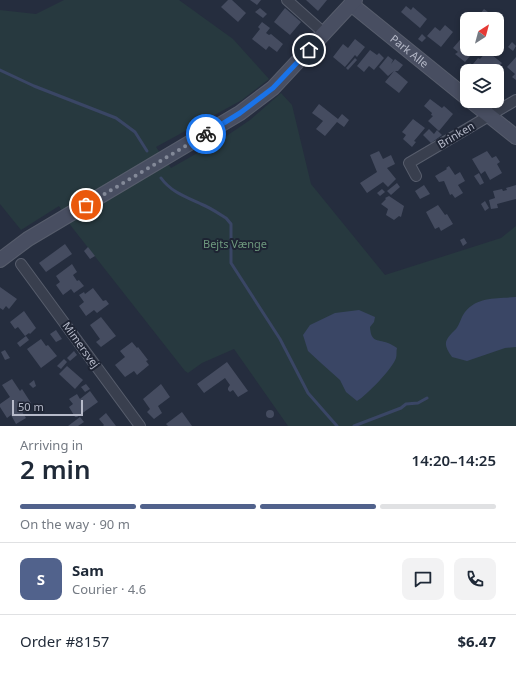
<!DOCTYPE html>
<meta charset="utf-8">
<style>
:root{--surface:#fff;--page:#f2f2f3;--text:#1f2937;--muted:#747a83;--line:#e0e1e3;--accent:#51628c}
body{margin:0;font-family:"Noto Sans",sans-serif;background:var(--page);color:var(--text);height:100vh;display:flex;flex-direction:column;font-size:15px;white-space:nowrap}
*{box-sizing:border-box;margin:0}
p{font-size:13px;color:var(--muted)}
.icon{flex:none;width:22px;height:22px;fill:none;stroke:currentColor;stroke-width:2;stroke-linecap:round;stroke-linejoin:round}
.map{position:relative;height:426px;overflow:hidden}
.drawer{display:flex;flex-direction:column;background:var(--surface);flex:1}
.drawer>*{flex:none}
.needle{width:26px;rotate:36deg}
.fabs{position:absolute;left:460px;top:12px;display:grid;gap:8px}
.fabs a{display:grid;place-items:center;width:44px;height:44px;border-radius:8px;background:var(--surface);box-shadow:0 2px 6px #0003;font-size:20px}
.scale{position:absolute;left:12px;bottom:10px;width:71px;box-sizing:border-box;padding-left:4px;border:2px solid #b6bac9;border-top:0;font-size:11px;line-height:14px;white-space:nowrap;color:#b6bac9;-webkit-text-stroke:3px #1e2433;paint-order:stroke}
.pin{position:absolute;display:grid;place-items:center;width:34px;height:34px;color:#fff;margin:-17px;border:2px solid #fff;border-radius:50%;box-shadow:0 1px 4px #0007}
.courier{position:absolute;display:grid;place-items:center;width:40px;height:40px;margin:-20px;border:3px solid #1a73e8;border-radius:50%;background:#fff;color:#222;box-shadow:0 1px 5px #0007}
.head em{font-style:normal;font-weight:600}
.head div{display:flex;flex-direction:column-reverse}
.head{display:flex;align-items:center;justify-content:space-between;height:68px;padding:0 20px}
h1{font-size:26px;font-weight:600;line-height:30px}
.bar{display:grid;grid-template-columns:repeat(4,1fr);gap:6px 4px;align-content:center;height:48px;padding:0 20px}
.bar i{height:5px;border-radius:3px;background:var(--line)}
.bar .active{background:var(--accent)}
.bar p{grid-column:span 4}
.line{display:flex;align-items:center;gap:10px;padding:0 20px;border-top:1px solid var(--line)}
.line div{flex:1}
.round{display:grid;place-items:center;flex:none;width:42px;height:42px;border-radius:8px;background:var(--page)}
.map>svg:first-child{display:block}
.green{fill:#27393f}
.water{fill:#3a4665}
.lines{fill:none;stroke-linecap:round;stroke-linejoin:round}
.stream{stroke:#3a4665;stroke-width:3}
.building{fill:#454c60}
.street-casing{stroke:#575d6c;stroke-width:12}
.secondary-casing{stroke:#575d6c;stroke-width:16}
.street{stroke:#393f4e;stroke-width:10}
.secondary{stroke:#484e61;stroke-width:14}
.done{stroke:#838998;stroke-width:4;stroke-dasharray:0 7.2}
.route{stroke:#1a73e8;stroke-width:5}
.labels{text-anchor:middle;stroke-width:4;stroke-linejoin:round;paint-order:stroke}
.street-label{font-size:11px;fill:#b6bac9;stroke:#1e2433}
.park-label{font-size:11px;fill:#6e997e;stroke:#1e2433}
</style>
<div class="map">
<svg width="516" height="426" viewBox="0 0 516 426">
<rect width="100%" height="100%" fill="#252d3e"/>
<polygon class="green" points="64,0 179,0 233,39 269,79 242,100 156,147 171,168 222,139 250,120 281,93 292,105 311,184 385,275 501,238 516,226 516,426 288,426 234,349 202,363 188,373 185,371 71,226 59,206 21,230 0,204 0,10 36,14"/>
<g class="water">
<path d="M516 297V347L505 348 467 361 452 357C442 343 445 340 456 329 460 324 461 317 465 312 478 296 497 299 516 297Z"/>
<path d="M359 310 375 317 374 322 370 327C371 342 376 339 388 343 391 344 394 346 397 348 396 351 397 355 396 358 393 368 366 396 357 401L346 392 340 380 321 363 308 351 303 335 310 325 335 313Z"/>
</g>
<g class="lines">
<g class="stream">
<polyline points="0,70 34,86 116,118 135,132 147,151"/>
<path d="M161 178C171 192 186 197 201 204 209 207 218 213 226 218L231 224V263L280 339 308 393 337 426"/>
<polyline points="354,426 401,408 406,404 418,403 427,398"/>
</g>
</g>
<g class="building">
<polygon points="228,0 232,0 246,13 238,22 221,7"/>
<polygon points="250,0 261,0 257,5"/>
<polygon points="306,0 327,0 318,11"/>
<polygon points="406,6 411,10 413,7 427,19 420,28 401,12"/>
<polygon points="260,8 267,14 263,18 255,12"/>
<polygon points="285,8 301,22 290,35 274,22"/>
<polygon points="484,9 488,12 485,17 480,14"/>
<polygon points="262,22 270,28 266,33 269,35 271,34 283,44 277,52 269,46 266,50 252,39 260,29 258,27"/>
<polygon points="445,25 453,32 441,47 427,36 435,27 440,31"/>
<polygon points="300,34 304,38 298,44 294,41"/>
<polygon points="422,34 426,38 422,42 418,39"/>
<polygon points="465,34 467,36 467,49 476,49 465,62 455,54 458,52 453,48"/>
<polygon points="355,39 365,47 357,57 355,55 345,67 333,57 343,44 348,48"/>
<polygon points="512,42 516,46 513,51 508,47"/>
<polygon points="370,50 377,55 379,53 384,58 374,70 369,66 364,72 357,66"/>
<polygon points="487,51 502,63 495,71 485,71 483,69 481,71 473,64 478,58 480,59"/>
<polygon points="388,56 393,60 391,64 395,59 403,65 398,71 395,71 408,82 399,93 385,82 394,71 388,76 379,67"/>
<polygon points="516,57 516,80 512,77 515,74 507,67"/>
<polygon points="355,58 357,60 348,70 346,68"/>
<polygon points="470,63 473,66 469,71 467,71 464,77 460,74"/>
<polygon points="430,99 442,108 444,106 453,114 439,131 428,121 433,116 431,115 432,113 424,106"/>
<polygon points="319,104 338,119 342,114 349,120 344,127 337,122 325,136 316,129 323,121 312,113"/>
<polygon points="413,119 425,128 414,141 416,142 412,147 403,139 406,135 402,132"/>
<polygon points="429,129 434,134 437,130 442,135 431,143 423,135"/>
<polygon points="379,151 383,159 391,155 395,164 387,168 396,179 388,187 383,182 367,193 360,183 377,172 370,155"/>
<polygon points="487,151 492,158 496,156 500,162 497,164 502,173 490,180 485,171 481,174 472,159"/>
<polygon points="449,166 455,175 460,172 465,181 458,185 463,193 455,198 452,194 450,195 444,181 439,182 435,176 447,169 446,168"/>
<polygon points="479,173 484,183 480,185 474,176"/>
<polygon points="397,183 400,187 391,195 387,191"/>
<polygon points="424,185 430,194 420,199 415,191"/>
<polygon points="516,185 516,199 497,204 498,208 491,209 489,200 495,198 493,191 502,189 503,191 507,190 506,188"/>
<polygon points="382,189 385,192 380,196 377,193"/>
<polygon points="389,196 404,206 401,217 399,216 394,220 386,215 388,209 381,204 386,199 385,198"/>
<polygon points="485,201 489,208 485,211 481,204"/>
<polygon points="438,205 445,215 447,214 453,224 441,231 439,227 435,229 426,212"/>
<polygon points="464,238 467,243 463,246 460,240"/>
<polygon points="65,244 72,254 46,272 39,263"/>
<polygon points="88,247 95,256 90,259 84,251"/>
<polygon points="72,264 77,272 73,275 77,281 79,280 84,286 74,293 71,289 63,295 56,285 60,282 56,276"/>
<polygon points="0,287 17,299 9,309 6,306 3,310 0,308"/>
<polygon points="93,288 103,301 106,300 109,304 97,313 94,310 86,316 79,306 84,302 79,295 84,292 85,294"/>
<polygon points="24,311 36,328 30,334 29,333 25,336 18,327 15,329 10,322"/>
<polygon points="101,317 116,336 101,347 96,342 100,339 90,325"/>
<polygon points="56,330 62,339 56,342 50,334"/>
<polygon points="26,336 29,340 20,347 17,343"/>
<polygon points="41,339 46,346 48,345 57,356 41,368 27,349"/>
<polygon points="132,342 137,348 138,347 148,360 146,361 149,365 137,375 134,371 125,377 115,365 125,357 120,351"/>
<polygon points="5,350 10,358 5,360 1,352"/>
<polygon points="74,351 77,355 70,361 67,358"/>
<polygon points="64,359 67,362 61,369 57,366"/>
<polygon points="227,362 248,391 238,397 233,390 230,392 228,390 228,388 230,385 225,378 204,393 197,384"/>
<polygon points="67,366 83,380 75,389 59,374"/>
<polygon points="12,379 20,391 22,389 31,403 21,410 26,418 16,424 11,415 7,418 0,407 0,404 10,397 2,385"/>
<polygon points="34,380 36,386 33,388 29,384"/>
<polygon points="86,384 90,389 85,392 81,387"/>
<polygon points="161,384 170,397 158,406 162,413 154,419 147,412 150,409 143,399"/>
<polygon points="90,391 98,402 77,417 75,417 69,407 73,404 69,399 77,394 80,399"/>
<circle cx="270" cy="414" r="4"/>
<polygon points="182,412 192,426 168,426 166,424"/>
<polygon points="106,413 116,426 103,426 104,425 99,419"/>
<polygon points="80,417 84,422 78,426 68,426"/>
</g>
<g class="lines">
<defs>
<g id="street">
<polyline points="287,0 324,33"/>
<polyline points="416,176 409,163 516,100"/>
<polyline points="21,264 140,426"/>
</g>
<g id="secondary">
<path id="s1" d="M351 4 467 98"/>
<polyline points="471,101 516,137"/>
<polyline points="0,260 28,239 240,113 273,88 355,0"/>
</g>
</defs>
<use href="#street" class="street-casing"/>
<use href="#secondary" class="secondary-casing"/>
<use href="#street" class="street"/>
<use href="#secondary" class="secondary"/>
</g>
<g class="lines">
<polyline class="done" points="86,205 206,134"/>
<polyline class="route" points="206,134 240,113 273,88 309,50"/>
</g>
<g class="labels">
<g class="street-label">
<text dy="4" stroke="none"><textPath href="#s1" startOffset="75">Park Alle</textPath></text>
<text transform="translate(456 135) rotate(-31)" y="4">Brinken</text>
<text transform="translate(81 345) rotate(54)" y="4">Mimersvej</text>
</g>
<g class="park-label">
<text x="235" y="248">Bejts Vænge</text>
</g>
</g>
</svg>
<div class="fabs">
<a><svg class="needle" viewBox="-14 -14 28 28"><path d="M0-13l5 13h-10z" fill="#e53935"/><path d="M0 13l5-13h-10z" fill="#747a83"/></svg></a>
<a><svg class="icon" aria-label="layers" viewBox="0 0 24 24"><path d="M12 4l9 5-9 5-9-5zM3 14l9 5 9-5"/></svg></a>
</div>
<div class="scale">50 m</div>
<div class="pin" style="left:86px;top:205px;background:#ea580c"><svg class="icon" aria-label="bag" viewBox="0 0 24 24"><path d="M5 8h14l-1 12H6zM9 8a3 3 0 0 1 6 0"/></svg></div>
<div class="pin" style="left:309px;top:50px;background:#1f2937"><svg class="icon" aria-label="home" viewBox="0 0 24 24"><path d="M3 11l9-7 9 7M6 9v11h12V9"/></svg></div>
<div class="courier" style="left:206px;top:134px"><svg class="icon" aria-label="bike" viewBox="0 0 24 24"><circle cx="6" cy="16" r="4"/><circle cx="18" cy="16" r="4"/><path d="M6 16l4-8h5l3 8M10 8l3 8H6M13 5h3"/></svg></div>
</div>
<section class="drawer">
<div class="head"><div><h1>2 min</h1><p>Arriving in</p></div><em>14:20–14:25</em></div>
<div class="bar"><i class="active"></i><i class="active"></i><i class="active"></i><i></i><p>On the way · 90 m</p></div>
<div class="line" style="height:72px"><b class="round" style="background:var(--accent);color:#fff">S</b><div><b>Sam</b><p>Courier · 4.6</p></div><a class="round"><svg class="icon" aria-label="chat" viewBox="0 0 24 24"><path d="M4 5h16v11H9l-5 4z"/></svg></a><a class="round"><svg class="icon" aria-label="phone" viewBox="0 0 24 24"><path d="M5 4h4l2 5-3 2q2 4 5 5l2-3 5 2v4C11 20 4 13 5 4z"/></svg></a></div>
<div class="line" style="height:52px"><div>Order #8157</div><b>$6.47</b></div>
</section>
